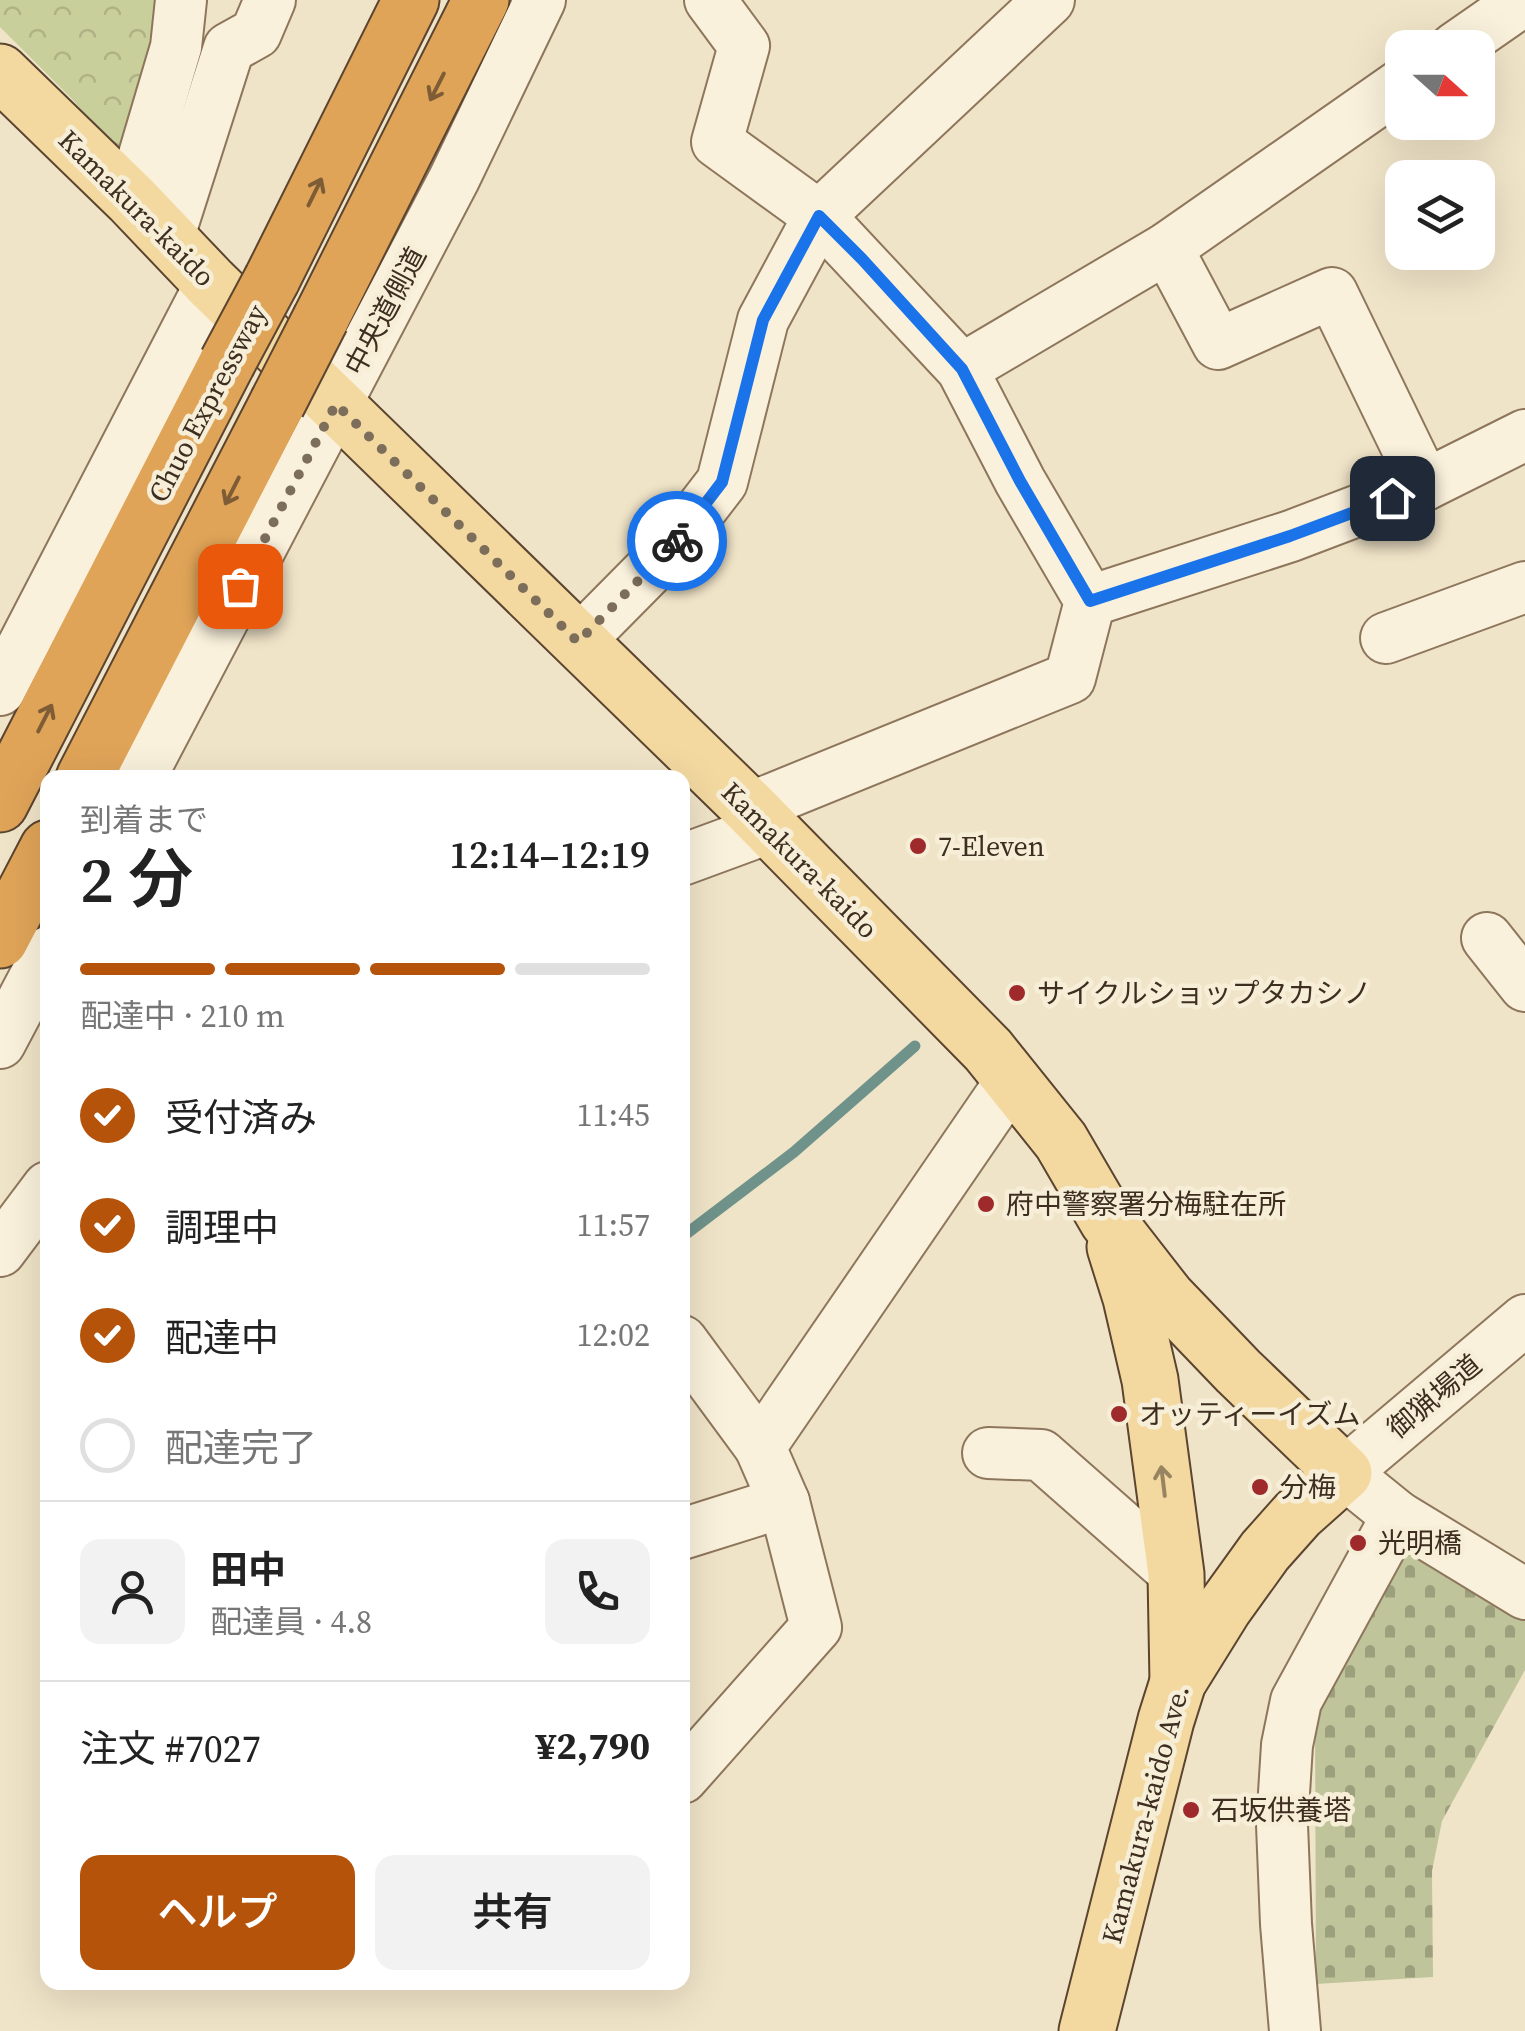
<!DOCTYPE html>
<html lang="ja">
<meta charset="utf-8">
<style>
:root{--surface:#fff;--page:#f2f2f2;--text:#222;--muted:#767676;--line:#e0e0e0;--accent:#b45309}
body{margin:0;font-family:"Source Serif 4","Noto Sans JP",serif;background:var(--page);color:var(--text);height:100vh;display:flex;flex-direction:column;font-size:38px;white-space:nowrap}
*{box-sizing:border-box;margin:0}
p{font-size:32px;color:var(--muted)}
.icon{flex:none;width:55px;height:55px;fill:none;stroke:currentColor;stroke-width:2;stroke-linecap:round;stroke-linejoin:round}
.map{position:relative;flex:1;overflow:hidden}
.sheet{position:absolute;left:40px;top:770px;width:650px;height:1220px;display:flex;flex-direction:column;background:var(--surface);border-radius:20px;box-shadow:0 10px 40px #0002}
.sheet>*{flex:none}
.needle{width:65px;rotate:111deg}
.buttons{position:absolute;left:1385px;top:30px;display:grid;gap:20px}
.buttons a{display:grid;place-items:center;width:110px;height:110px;border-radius:20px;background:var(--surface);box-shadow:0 10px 40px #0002;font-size:50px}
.pin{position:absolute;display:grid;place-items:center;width:85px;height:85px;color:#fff;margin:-42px;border-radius:20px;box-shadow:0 5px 15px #0006}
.courier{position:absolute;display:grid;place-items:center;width:100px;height:100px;margin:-50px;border:8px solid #1a73e8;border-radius:50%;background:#fff;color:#222;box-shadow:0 2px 12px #0007}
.head em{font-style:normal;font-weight:600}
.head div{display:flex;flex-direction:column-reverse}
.head{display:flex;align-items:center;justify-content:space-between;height:170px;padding:0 40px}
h1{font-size:65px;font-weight:600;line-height:75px}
.bar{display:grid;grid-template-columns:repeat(4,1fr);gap:15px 10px;align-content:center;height:120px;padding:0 40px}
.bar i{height:12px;border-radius:8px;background:var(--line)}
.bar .active{background:var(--accent)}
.bar p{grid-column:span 4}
.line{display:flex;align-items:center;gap:25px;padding:0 40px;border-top:2px solid var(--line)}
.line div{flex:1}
.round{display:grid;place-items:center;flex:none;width:105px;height:105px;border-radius:20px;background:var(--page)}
ol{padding:0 40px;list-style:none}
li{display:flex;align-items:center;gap:30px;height:110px}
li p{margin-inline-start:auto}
li .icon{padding:10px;border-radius:50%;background:var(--accent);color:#fff;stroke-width:4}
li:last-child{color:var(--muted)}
li i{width:55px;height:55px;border:5px solid var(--line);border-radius:50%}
.primary-button{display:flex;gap:20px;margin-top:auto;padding:20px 40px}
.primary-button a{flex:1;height:115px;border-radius:20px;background:var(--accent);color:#fff;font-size:40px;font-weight:600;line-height:115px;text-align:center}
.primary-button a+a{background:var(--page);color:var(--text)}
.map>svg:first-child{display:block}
.cemetery{fill:url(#cemetery-stones)}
.park{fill:url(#park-crowns)}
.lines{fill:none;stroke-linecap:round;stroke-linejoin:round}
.stream{stroke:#6f938a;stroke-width:11}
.minor-casing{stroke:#8d765c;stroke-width:54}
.major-casing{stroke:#5b4430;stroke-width:59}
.highway-casing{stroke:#5b4430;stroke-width:59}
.minor{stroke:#faf1dc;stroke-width:50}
.major{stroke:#f3d9a0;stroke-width:55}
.highway{stroke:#e0a458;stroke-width:55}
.highway-bridge-casing{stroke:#5b4430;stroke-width:59;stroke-linecap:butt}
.highway-bridge{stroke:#e0a458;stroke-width:55}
.oneway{stroke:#7e5d36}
.oneway2{stroke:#988460}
.done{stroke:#7c6e5b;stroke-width:10;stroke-dasharray:0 18}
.route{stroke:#1a73e8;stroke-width:12}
.poi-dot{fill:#9e2a2b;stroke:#f7eed8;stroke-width:4}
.labels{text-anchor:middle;stroke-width:9;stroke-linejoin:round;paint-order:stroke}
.street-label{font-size:28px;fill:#3d2e20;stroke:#f7eed8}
.poi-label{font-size:28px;fill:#3d2e20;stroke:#f7eed8;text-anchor:start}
</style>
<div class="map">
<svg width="1525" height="2031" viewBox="0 0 1525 2031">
<defs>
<pattern id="cemetery-stones" width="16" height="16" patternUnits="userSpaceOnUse" patternTransform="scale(2.5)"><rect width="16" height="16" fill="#bfc49a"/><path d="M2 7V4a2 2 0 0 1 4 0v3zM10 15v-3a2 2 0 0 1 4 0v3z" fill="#9ca07d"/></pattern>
<pattern id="park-crowns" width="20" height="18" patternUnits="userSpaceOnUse" patternTransform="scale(2.5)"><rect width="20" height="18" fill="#c9cf9b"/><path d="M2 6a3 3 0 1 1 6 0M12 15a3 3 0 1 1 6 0" fill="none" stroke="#aeb285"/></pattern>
</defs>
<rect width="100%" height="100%" fill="#f0e4c8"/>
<polygon class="cemetery" points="1401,1546 1525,1614 1525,1670 1442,1821 1432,1871 1433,1977 1316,1984 1315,1709"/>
<polygon class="park" points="0,0 156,0 165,3 131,135 118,153 72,99 0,27"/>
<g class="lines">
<polyline class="stream" points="682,1237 794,1152 915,1046"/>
<defs>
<g id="minor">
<polyline points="710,0 744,46 717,142 819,216 962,369 1020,481 1090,601 1070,678 750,808"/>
<polyline points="1455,48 1524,0"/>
<polyline points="131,199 176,47 181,0"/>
<polyline points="168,239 229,48 256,33 270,0"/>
<polyline points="1167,248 1218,344 1332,293 1425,485"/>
<polyline points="962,369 1167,248 1402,84"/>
<polyline points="1090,601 1291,536 1425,485 1525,435"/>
<polyline points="1386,638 1525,587"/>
<polyline points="578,642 672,547 722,482 763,320 819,216 1049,0"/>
<polyline points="0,690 211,283"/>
<polyline points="140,778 454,179 540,0"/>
<polyline points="682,860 769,828"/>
<polyline points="1487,938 1525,986"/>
<polyline points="0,1043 48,952"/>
<polyline points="0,1251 48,1187"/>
<polyline points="1525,1320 1344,1473 1397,1516 1525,1594"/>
<polyline points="682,1341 760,1447"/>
<polyline points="988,1453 1041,1455 1176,1574"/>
<polyline points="682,1534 784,1502"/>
<polyline points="682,1778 816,1627 784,1502 760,1447 1013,1078"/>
<polyline points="1295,2031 1286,1924 1282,1825 1287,1745 1296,1701 1397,1516"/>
</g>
<g id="major">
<polyline points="0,72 131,199 211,283 750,808 988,1050 1061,1141 1107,1220 1167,1297 1238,1371 1344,1473 1298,1514 1265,1551 1224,1608 1178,1682 1166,1720 1087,2031"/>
<polyline points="1115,1247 1131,1298 1150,1380 1176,1574 1178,1682"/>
</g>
<g id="highway">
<polyline points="272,279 411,0"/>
<polyline points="321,318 481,0"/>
<polyline points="84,778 277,404"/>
<polyline points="0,804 227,363"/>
<polyline points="0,940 48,848"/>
</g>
</defs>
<use href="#minor" class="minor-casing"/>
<use href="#major" class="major-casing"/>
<use href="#highway" class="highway-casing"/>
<use href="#minor" class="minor"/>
<use href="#major" class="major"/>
<use href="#highway" class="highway"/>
<defs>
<g id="highway-bridge">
<polyline points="227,363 272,279"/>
<polyline points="277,404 321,318"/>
</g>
</defs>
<use href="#highway-bridge" class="highway-bridge-casing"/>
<use href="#highway-bridge" class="highway-bridge"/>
</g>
<defs><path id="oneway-shaft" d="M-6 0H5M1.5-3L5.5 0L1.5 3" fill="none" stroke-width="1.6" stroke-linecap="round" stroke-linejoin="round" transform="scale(2.5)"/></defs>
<g class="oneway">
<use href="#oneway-shaft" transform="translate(437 87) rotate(117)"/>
<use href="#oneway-shaft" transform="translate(315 192) rotate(-64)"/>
<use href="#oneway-shaft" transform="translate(232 491) rotate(117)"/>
<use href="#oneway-shaft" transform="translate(45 718) rotate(-63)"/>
</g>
<use class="oneway2" href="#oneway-shaft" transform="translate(1163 1481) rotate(-97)"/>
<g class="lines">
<polyline class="done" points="240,586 336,404 578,642 677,541"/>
<polyline class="route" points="677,541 722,482 763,320 819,216 862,259 962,369 1020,481 1090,601 1290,536 1392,498"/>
</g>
<g class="poi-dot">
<circle cx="918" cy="846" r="10"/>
<circle cx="1017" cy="993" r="10"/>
<circle cx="986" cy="1204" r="10"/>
<circle cx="1119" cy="1414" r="10"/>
<circle cx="1260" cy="1487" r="10"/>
<circle cx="1358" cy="1543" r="10"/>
<circle cx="1191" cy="1810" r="10"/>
</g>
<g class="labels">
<g class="street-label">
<text transform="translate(137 208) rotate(45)" y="10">Kamakura-kaido</text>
<text transform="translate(385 311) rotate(-62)" y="10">中央道側道</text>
<text transform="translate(207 403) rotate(-62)" y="10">Chuo Expressway</text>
<text transform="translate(800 860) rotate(45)" y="10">Kamakura-kaido</text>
<text transform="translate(1434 1396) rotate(-40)" y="10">御猟場道</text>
<text transform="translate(1145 1814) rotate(-75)" y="10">Kamakura-kaido Ave.</text>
</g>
<g class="poi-label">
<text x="938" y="856">7-Eleven</text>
<text x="1037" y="1003">サイクルショップタカシノ</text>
<text x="1006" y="1214">府中警察署分梅駐在所</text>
<text x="1139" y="1424">オッティーイズム</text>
<text x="1280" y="1497">分梅</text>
<text x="1378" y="1553">光明橋</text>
<text x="1211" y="1820">石坂供養塔</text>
</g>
</g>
</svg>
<div class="buttons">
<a><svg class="needle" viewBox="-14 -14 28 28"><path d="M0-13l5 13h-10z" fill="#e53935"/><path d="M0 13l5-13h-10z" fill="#767676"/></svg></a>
<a><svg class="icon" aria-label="layers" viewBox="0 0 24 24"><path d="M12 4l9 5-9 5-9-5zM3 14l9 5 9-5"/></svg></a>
</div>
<div class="pin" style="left:240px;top:586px;background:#ea580c"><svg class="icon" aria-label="bag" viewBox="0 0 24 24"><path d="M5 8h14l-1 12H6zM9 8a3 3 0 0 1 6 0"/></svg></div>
<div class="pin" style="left:1392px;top:498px;background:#1f2937"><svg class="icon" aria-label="home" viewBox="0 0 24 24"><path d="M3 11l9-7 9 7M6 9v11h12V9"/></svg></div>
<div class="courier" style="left:677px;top:541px"><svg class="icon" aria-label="bike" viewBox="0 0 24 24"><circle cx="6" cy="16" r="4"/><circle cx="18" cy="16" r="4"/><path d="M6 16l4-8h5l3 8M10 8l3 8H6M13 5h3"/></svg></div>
<section class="sheet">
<div class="head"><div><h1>2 分</h1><p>到着まで</p></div><em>12:14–12:19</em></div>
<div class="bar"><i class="active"></i><i class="active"></i><i class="active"></i><i></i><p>配達中 · 210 m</p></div>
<ol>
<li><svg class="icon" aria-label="check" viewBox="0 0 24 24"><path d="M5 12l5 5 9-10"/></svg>受付済み<p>11:45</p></li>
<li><svg class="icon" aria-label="check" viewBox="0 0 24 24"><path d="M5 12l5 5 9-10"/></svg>調理中<p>11:57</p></li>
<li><svg class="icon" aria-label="check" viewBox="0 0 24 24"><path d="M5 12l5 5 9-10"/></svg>配達中<p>12:02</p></li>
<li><i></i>配達完了</li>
</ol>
<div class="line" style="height:180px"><a class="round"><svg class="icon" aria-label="person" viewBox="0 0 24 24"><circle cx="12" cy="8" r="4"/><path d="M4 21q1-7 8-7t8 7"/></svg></a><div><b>田中</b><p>配達員 · 4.8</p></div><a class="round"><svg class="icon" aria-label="phone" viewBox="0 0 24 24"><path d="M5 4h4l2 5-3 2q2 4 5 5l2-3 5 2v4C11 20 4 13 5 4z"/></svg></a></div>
<div class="line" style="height:130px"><div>注文 #7027</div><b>¥2,790</b></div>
<div class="primary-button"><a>ヘルプ</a><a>共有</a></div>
</section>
</div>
